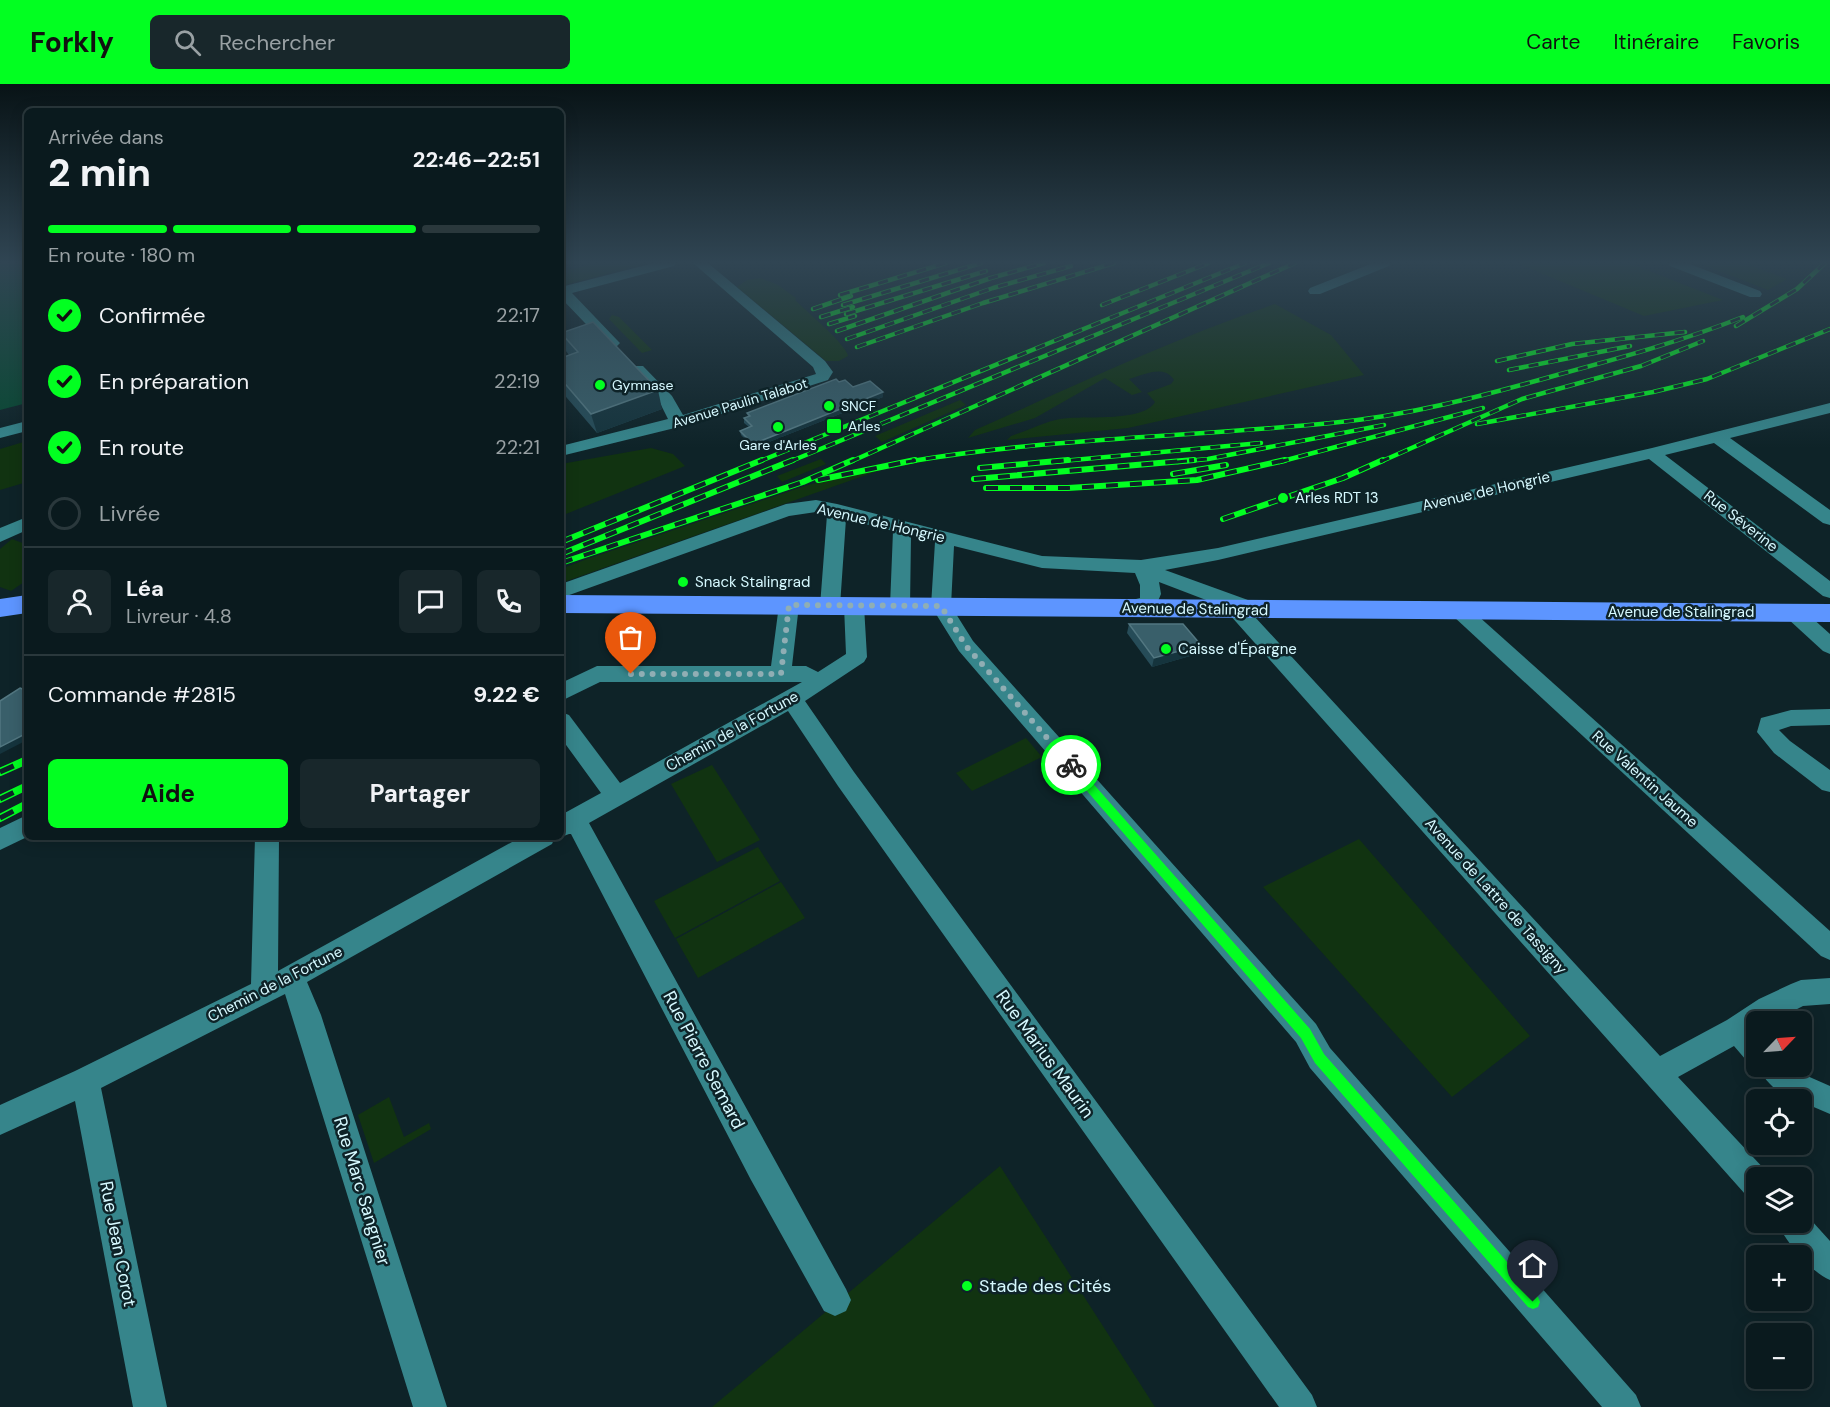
<!DOCTYPE html>
<html lang="fr">
<meta charset="utf-8">
<style>
:root{--surface:#0a1a1e;--page:#18272b;--text:#f1f3f6;--muted:#99a1a4;--line:#2a383c;--accent:#02ff21}
body{margin:0;font-family:"DM Sans",sans-serif;background:var(--page);color:var(--text);height:100vh;display:flex;flex-direction:column;font-size:22px;white-space:nowrap}
*{box-sizing:border-box;margin:0}
p{font-size:20px;color:var(--muted)}
.icon{flex:none;width:33px;height:33px;fill:none;stroke:currentColor;stroke-width:2;stroke-linecap:round;stroke-linejoin:round}
.map{position:relative;flex:1;overflow:hidden}
.sheet{position:absolute;left:24px;top:24px;width:540px;height:732px;display:flex;flex-direction:column;background:var(--surface);border-radius:9px;box-shadow:0 3px 15px #0003,0 0 0 2px var(--line)}
.sheet>*{flex:none}
.needle{width:39px;rotate:65deg}
.buttons{position:absolute;left:1746px;top:927px;display:grid;gap:12px}
.buttons a{display:grid;place-items:center;width:66px;height:66px;border-radius:9px;background:var(--surface);box-shadow:0 3px 15px #0003,0 0 0 2px var(--line);font-size:30px}
.pin{position:absolute;display:grid;place-items:center;width:51px;height:51px;color:#fff;margin:-62px -26px;border-radius:50% 50% 50% 0;rotate:-45deg;box-shadow:0 0 6px #0007}
.pin .icon{rotate:45deg}
.courier{position:absolute;display:grid;place-items:center;width:60px;height:60px;margin:-30px;border:4px solid #02ff21;border-radius:50%;background:#fff;color:#222;box-shadow:0 2px 8px #0007}
.headline em{font-style:normal;font-weight:700}
.headline div{display:flex;flex-direction:column-reverse}
.headline{display:flex;align-items:center;justify-content:space-between;height:102px;padding:0 24px}
h1{font-size:39px;font-weight:700;line-height:45px}
.bar{display:grid;grid-template-columns:repeat(4,1fr);gap:9px 6px;align-content:center;height:72px;padding:0 24px}
.bar i{height:8px;border-radius:4px;background:var(--line)}
.bar .current{background:var(--accent)}
.bar p{grid-column:span 4}
.line{display:flex;align-items:center;gap:15px;padding:0 24px;border-top:2px solid var(--line)}
.line div{flex:1}
.round{display:grid;place-items:center;flex:none;width:63px;height:63px;border-radius:9px;background:var(--page)}
ol{padding:0 24px;list-style:none}
li{display:flex;align-items:center;gap:18px;height:66px}
li p{margin-inline-start:auto}
li .icon{padding:6px;border-radius:50%;background:var(--accent);color:#111;stroke-width:4}
li:last-child{color:var(--muted)}
li i{width:33px;height:33px;border:3px solid var(--line);border-radius:50%}
.cta{display:flex;gap:12px;margin-top:auto;padding:12px 24px}
.cta a{flex:1;height:69px;border-radius:9px;background:var(--accent);color:#111;font-size:24px;font-weight:700;line-height:69px;text-align:center}
.cta a+a{background:var(--page);color:var(--text)}
header{display:flex;align-items:center;gap:36px;box-sizing:border-box;height:84px;padding:0 30px;background:var(--accent);color:#111}
header strong{font-size:28px}
nav{display:flex;gap:33px;margin-inline-start:auto;font-size:21px}
.search{width:420px;height:54px;background:var(--page);display:flex;align-items:center;gap:15px;box-sizing:border-box;padding:0 21px;border-radius:9px;color:var(--muted);font-size:22px}
.map>svg:first-child{display:block}
.green{fill:#131}
.water{fill:#074932}
.lines{fill:none;stroke-linecap:round;stroke-linejoin:round}
.minor{fill:#36858b;fill-rule:evenodd}
.major{fill:#5d95ff;fill-rule:evenodd}
.rail-far2-casing{stroke:#02ff21;stroke-width:4.5}
.rail-far1-casing{stroke:#02ff21;stroke-width:6}
.rail-casing{stroke:#02ff21;stroke-width:8}
.rail-far2{stroke:#0e2328;stroke-width:3;stroke-dasharray:10;stroke-linecap:butt}
.rail-far1{stroke:#0e2328;stroke-width:4;stroke-dasharray:12;stroke-linecap:butt}
.rail{stroke:#0e2328;stroke-width:5;stroke-dasharray:15;stroke-linecap:butt}
.wall{fill:#264c58}
.shaded-wall{fill:#15343d}
.building{fill:#395f6a;stroke:#527781;stroke-width:1.5}
.route{fill:#02ff21}
.done{stroke:#90aeb4;stroke-width:6;stroke-dasharray:0 10.8}
.poi-dot{fill:#02ff21;stroke:#0e2328;stroke-width:2}
.labels{text-anchor:middle;stroke-width:5;stroke-linejoin:round;paint-order:stroke}
.far-poi-label{font-size:14px;fill:#d6f9ff;stroke:#0e2328;text-anchor:start}
.far-street-label{font-size:14px;fill:#d6f9ff;stroke:#0e2328}
.street-label{font-size:15px;fill:#d6f9ff;stroke:#0e2328}
.poi-label{font-size:15px;fill:#d6f9ff;stroke:#0e2328;text-anchor:start}
.near-street-label{font-size:18px;fill:#d6f9ff;stroke:#0e2328}
.near-poi-label{font-size:18px;fill:#d6f9ff;stroke:#0e2328;text-anchor:start}
</style>
<header>
<strong>Forkly</strong>
<div class="search"><svg class="icon" aria-label="search" viewBox="0 0 24 24"><circle cx="10" cy="10" r="6"/><path d="M15 15l6 6"/></svg>Rechercher</div>
<nav><a>Carte</a><a>Itinéraire</a><a>Favoris</a></nav>
</header>
<div class="map">
<svg width="1830" height="1323" viewBox="0 0 1830 1323">
<rect width="100%" height="100%" fill="#0e2328"/>
<g class="green">
<polygon points="598,179 648,179 561,202 561,188"/>
<polygon points="1517,179 1629,179 1723,216 1644,232"/>
<polygon points="1699,179 1743,179 1787,195 1768,206"/>
<path d="M761 194 778 201 796 214 795 216C806 227 847 261 848 272L839 277H826L737 203 747 196Z"/>
<path d="M1275 220 1331 251 1364 291 1128 344 1007 356 1011 352C1027 347 1044 338 1060 335 1081 331 1143 339 1155 318L1147 309 1171 300 1174 296C1164 280 1144 291 1129 295L1142 308 1132 311 1105 294 1035 334 968 354 975 346C1074 302 1172 255 1275 220Z"/>
<polygon points="612,231 619,233 652,266 642,269 609,235"/>
<polygon points="960,316 966,321 882,358 875,352"/>
<polygon points="27,357 27,398 0,406 0,365"/>
<polygon points="651,364 673,370 685,382 561,432 561,380"/>
<polygon points="821,375 826,380 782,398 777,392"/>
<polygon points="929,375 923,378 883,385 561,499 561,485 587,475 808,401 880,383"/>
<polygon points="12,455 25,460 27,463 27,496 11,507 0,503 0,465"/>
<polygon points="1026,654 1042,673 972,707 956,689"/>
<polygon points="712,681 760,756 717,778 671,700"/>
<polygon points="1359,755 1530,952 1452,1013 1263,803"/>
<polygon points="758,763 780,797 675,854 654,817"/>
<polygon points="781,798 805,834 698,894 676,855"/>
<polygon points="389,1013 404,1053 429,1039 431,1045 374,1079 358,1031"/>
<polygon points="1000,1082 1155,1323 712,1323"/>
</g>
<polygon class="water" points="0,179 27,179 27,319 0,326"/>
<g class="lines">
<g class="minor">
<polygon points="654,179 676,179 674,182 572,209 617,256 620,259 617,262 607,262 561,214 561,203"/>
<polygon points="693,179 708,179 825,277 833,288 828,296 683,342 561,372 561,362 668,335 660,319 629,285 631,282 643,282 672,312 683,331 816,290 813,283"/>
<polygon points="1373,179 1391,179 1389,182 1320,210 1310,210 1308,207 1310,204"/>
<polygon points="1668,179 1687,179 1760,207 1762,210 1760,213 1750,213 1670,182"/>
<polygon points="1830,319 1830,329 1730,354 1830,426 1830,441 1823,439 1714,359 1665,371 1830,497 1830,514 1823,512 1649,375 1218,476 1165,486 1259,520 1262,525 1259,530 1254,532 1660,972 1727,936 1759,915 1791,900 1801,896 1830,894 1830,920 1803,922 1772,938 1756,938 1756,979 1746,976 1734,962 1678,993 1767,1088 1769,1094 1756,1094 1756,1114 1745,1110 1229,530 1227,524 1159,498 1161,510 1155,524 1127,531 1120,529 1117,524 1120,519 1140,514 1140,501 1135,489 1042,484 954,462 951,522 973,557 1316,940 1330,964 1636,1311 1641,1323 1602,1323 1310,984 1296,958 959,567 931,522 935,458 911,452 910,522 907,527 900,529 893,527 890,522 893,447 846,435 840,522 837,527 830,529 823,527 820,522 827,431 816,428 789,432 561,514 561,500 786,420 816,416 837,420 1042,472 1141,476 1218,464 1652,364"/>
<polygon points="27,337 27,347 0,354 0,344"/>
<polygon points="27,433 27,446 0,458 0,444"/>
<polygon points="789,514 796,516 799,521 792,582 806,582 818,588 846,570 844,522 847,517 854,515 861,517 864,522 867,573 864,578 805,617 854,688 1312,1311 1317,1323 1279,1323 838,702 788,627 589,739 846,1205 851,1216 846,1227 835,1232 824,1227 751,1096 571,750 569,750 561,753 561,731 601,709 561,654 561,628 569,631 620,699 802,598 600,598 561,617 561,599 597,582 771,582 779,521 782,516"/>
<polygon points="1460,520 1467,522 1830,847 1830,876 1821,872 1453,532 1450,527 1453,522"/>
<polygon points="1794,522 1801,524 1830,550 1830,570 1823,567 1787,534 1784,529 1787,524"/>
<polygon points="1830,625 1830,641 1791,642 1779,646 1790,657 1830,686 1830,708 1822,706 1774,669 1757,648 1761,634 1791,626"/>
<polygon points="27,731 27,753 0,766 0,744"/>
<polygon points="255,753 279,753 278,887 521,753 555,753 552,760 307,898 321,931 447,1323 413,1323 285,910 101,1004 167,1323 133,1323 75,1017 0,1051 0,1021 75,987 251,900"/>
<path d="M1758 982H1795L1805 991 1830 1002V1030L1802 1018V1016C1784 1016 1764 998 1758 982Z"/>
<path d="M1802 1126 1830 1157V1196C1811 1188 1785 1157 1777 1138H1802Z"/>
</g>
<g class="major">
<polygon points="27,511 27,529 0,533 0,515"/>
<polygon points="561,511 1830,520 1830,538 561,529"/>
</g>
<defs>
<g id="rail-far2">
<polyline points="840,211 946,179"/>
<polyline points="843,221 981,179"/>
<polyline points="1102,221 1209,179"/>
<polyline points="813,225 851,212"/>
<polyline points="846,230 986,187"/>
<polyline points="821,233 853,223"/>
<polyline points="829,240 855,232"/>
<polyline points="1736,242 1797,205 1825,179"/>
<polyline points="837,247 991,194 1044,179"/>
<polyline points="847,255 993,204 1071,182"/>
<polyline points="857,263 983,219 1114,179"/>
<polyline points="1497,277 1572,260 1685,248"/>
<polyline points="1509,286 1630,262"/>
<polyline points="1477,340 1653,308 1707,295 1830,245"/>
<polyline points="758,378 1245,179"/>
<polyline points="789,378 1269,179"/>
<polyline points="850,378 1295,179"/>
<path d="M906 378C1047 354 1189 353 1331 339 1407 332 1483 312 1557 291 1620 274 1682 257 1743 233"/>
<polyline points="1051,378 1261,359"/>
<polyline points="1177,378 1208,375 1384,341"/>
<polyline points="1279,378 1483,324"/>
<polyline points="1380,378 1522,315 1641,282 1703,257"/>
</g>
<g id="rail-far1">
<polyline points="980,384 1068,376"/>
<polyline points="1173,390 1226,381"/>
<polyline points="974,395 1194,376"/>
<polyline points="818,396 915,376"/>
<polyline points="986,404 1068,404 1197,396 1285,376"/>
<polyline points="1223,435 1343,394 1383,376"/>
<polyline points="561,458 762,376"/>
<polyline points="561,470 793,376"/>
<polyline points="561,479 803,398 853,376"/>
</g>
<g id="rail">
<polyline points="0,688 27,676"/>
<polyline points="0,715 27,702"/>
<polyline points="0,734 27,720"/>
</g>
</defs>
<use href="#rail-far2" class="rail-far2-casing"/>
<use href="#rail-far1" class="rail-far1-casing"/>
<use href="#rail" class="rail-casing"/>
<use href="#rail-far2" class="rail-far2"/>
<use href="#rail-far1" class="rail-far1"/>
<use href="#rail" class="rail"/>
</g>
<g class="wall">
<polygon points="561,249 662,325 597,349 561,307 561,274 569,271 566,267"/>
<polygon points="839,298 853,303 883,308 883,313 754,364 741,351 740,347 749,343 744,339 744,334 748,333 747,329"/>
<polygon points="1129,540 1197,570 1152,583 1127,549"/>
</g>
<g class="shaded-wall">
<polygon points="658,306 662,325 597,349 591,330"/>
<polygon points="883,308 883,313 754,364 753,360"/>
<polygon points="1201,561 1197,570 1152,583 1154,574"/>
<polygon points="27,649 27,656 0,670 0,663"/>
</g>
<g class="building">
<polygon points="593,238 658,306 591,330 561,295 561,274 578,268 561,249"/>
<polygon points="836,295 839,298 845,296 853,303 870,297 883,308 753,360 740,347 752,342 744,334 750,332 747,329"/>
<polygon points="1129,540 1183,540 1201,561 1154,574"/>
<polygon points="20,604 27,607 27,649 0,663 0,617"/>
</g>
<linearGradient id="sky" x2="0" y2="1"><stop stop-color="#081316"/><stop offset="0.49" stop-color="#304553"/><stop offset="1" stop-color="#304553" stop-opacity="0"/></linearGradient>
<rect width="1830" height="364" fill="url(#sky)"/>
<polygon class="route" points="1071,677 1074,678 1310,945 1324,970 1538,1213 1540,1218 1538,1223 1533,1225 1528,1223 1315,979 1301,954 1067,684 1066,681"/>
<g class="lines">
<polyline class="done" points="631,590 781,590 789,521 941,522 966,562 1071,681"/>
</g>
<g class="poi-dot">
<circle cx="600" cy="301" r="6"/>
<circle cx="829" cy="322" r="6"/>
<rect x="826" y="334" width="16" height="16" rx="3"/>
<circle cx="778" cy="343" r="6"/>
<circle cx="1283" cy="414" r="6"/>
<circle cx="683" cy="498" r="6"/>
<circle cx="1166" cy="565" r="6"/>
<circle cx="967" cy="1202" r="6"/>
</g>
<g class="labels">
<g class="far-poi-label">
<text x="612" y="306">Gymnase</text>
<text x="841" y="327">SNCF</text>
<text x="848" y="347">Arles</text>
<text x="778" y="366" text-anchor="middle">Gare d'Arles</text>
</g>
<g class="far-street-label">
<text transform="translate(740 319) rotate(-17)" y="5">Avenue Paulin Talabot</text>
</g>
<g class="street-label">
<text transform="translate(1486 407) rotate(-13)" y="5">Avenue de Hongrie</text>
<text transform="translate(1741 437) rotate(38)" y="5">Rue Séverine</text>
<text transform="translate(881 439) rotate(13)" y="5">Avenue de Hongrie</text>
<text transform="translate(1195 525) rotate(1)" y="5">Avenue de Stalingrad</text>
<text x="1681" y="533">Avenue de Stalingrad</text>
<text transform="translate(732 647) rotate(-29)" y="5">Chemin de la Fortune</text>
<text transform="translate(1645 695) rotate(42)" y="5">Rue Valentin Jaume</text>
<text transform="translate(1496 812) rotate(48)" y="5">Avenue de Lattre de Tassigny</text>
<text transform="translate(275 900) rotate(-27)" y="5">Chemin de la Fortune</text>
</g>
<g class="poi-label">
<text x="1295" y="419">Arles RDT 13</text>
<text x="695" y="503">Snack Stalingrad</text>
<text x="1178" y="570">Caisse d'Épargne</text>
</g>
<g class="near-street-label">
<text transform="translate(1045 970) rotate(54)" y="6">Rue Marius Maurin</text>
<text transform="translate(704 976) rotate(62)" y="6">Rue Pierre Semard</text>
<text transform="translate(362 1107) rotate(73)" y="6">Rue Marc Sangnier</text>
<text transform="translate(118 1160) rotate(79)" y="6">Rue Jean Corot</text>
</g>
<g class="near-poi-label">
<text x="979" y="1208">Stade des Cités</text>
</g>
</g>
</svg>
<div class="buttons">
<a><svg class="needle" viewBox="-14 -14 28 28"><path d="M0-13l5 13h-10z" fill="#e53935"/><path d="M0 13l5-13h-10z" fill="#99a1a4"/></svg></a>
<a><svg class="icon" aria-label="locate" viewBox="0 0 24 24"><circle cx="12" cy="12" r="6"/><path d="M12 2v4M12 18v4M2 12h4M18 12h4"/></svg></a>
<a><svg class="icon" aria-label="layers" viewBox="0 0 24 24"><path d="M12 4l9 5-9 5-9-5zM3 14l9 5 9-5"/></svg></a>
<a>+</a>
<a>−</a>
</div>
<div class="pin" style="left:631px;top:590px;background:#ea580c"><svg class="icon" aria-label="bag" viewBox="0 0 24 24"><path d="M5 8h14l-1 12H6zM9 8a3 3 0 0 1 6 0"/></svg></div>
<div class="pin" style="left:1533px;top:1218px;background:#1f2937"><svg class="icon" aria-label="home" viewBox="0 0 24 24"><path d="M3 11l9-7 9 7M6 9v11h12V9"/></svg></div>
<div class="courier" style="left:1071px;top:681px"><svg class="icon" aria-label="bike" viewBox="0 0 24 24"><circle cx="6" cy="16" r="4"/><circle cx="18" cy="16" r="4"/><path d="M6 16l4-8h5l3 8M10 8l3 8H6M13 5h3"/></svg></div>
<section class="sheet">
<div class="headline"><div><h1>2 min</h1><p>Arrivée dans</p></div><em>22:46–22:51</em></div>
<div class="bar"><i class="current"></i><i class="current"></i><i class="current"></i><i></i><p>En route · 180 m</p></div>
<ol>
<li><svg class="icon" aria-label="check" viewBox="0 0 24 24"><path d="M5 12l5 5 9-10"/></svg>Confirmée<p>22:17</p></li>
<li><svg class="icon" aria-label="check" viewBox="0 0 24 24"><path d="M5 12l5 5 9-10"/></svg>En préparation<p>22:19</p></li>
<li><svg class="icon" aria-label="check" viewBox="0 0 24 24"><path d="M5 12l5 5 9-10"/></svg>En route<p>22:21</p></li>
<li><i></i>Livrée</li>
</ol>
<div class="line" style="height:108px"><a class="round"><svg class="icon" aria-label="person" viewBox="0 0 24 24"><circle cx="12" cy="8" r="4"/><path d="M4 21q1-7 8-7t8 7"/></svg></a><div><b>Léa</b><p>Livreur · 4.8</p></div><a class="round"><svg class="icon" aria-label="chat" viewBox="0 0 24 24"><path d="M4 5h16v11H9l-5 4z"/></svg></a><a class="round"><svg class="icon" aria-label="phone" viewBox="0 0 24 24"><path d="M5 4h4l2 5-3 2q2 4 5 5l2-3 5 2v4C11 20 4 13 5 4z"/></svg></a></div>
<div class="line" style="height:78px"><div>Commande #2815</div><b>9.22 €</b></div>
<div class="cta"><a>Aide</a><a>Partager</a></div>
</section>
</div>
